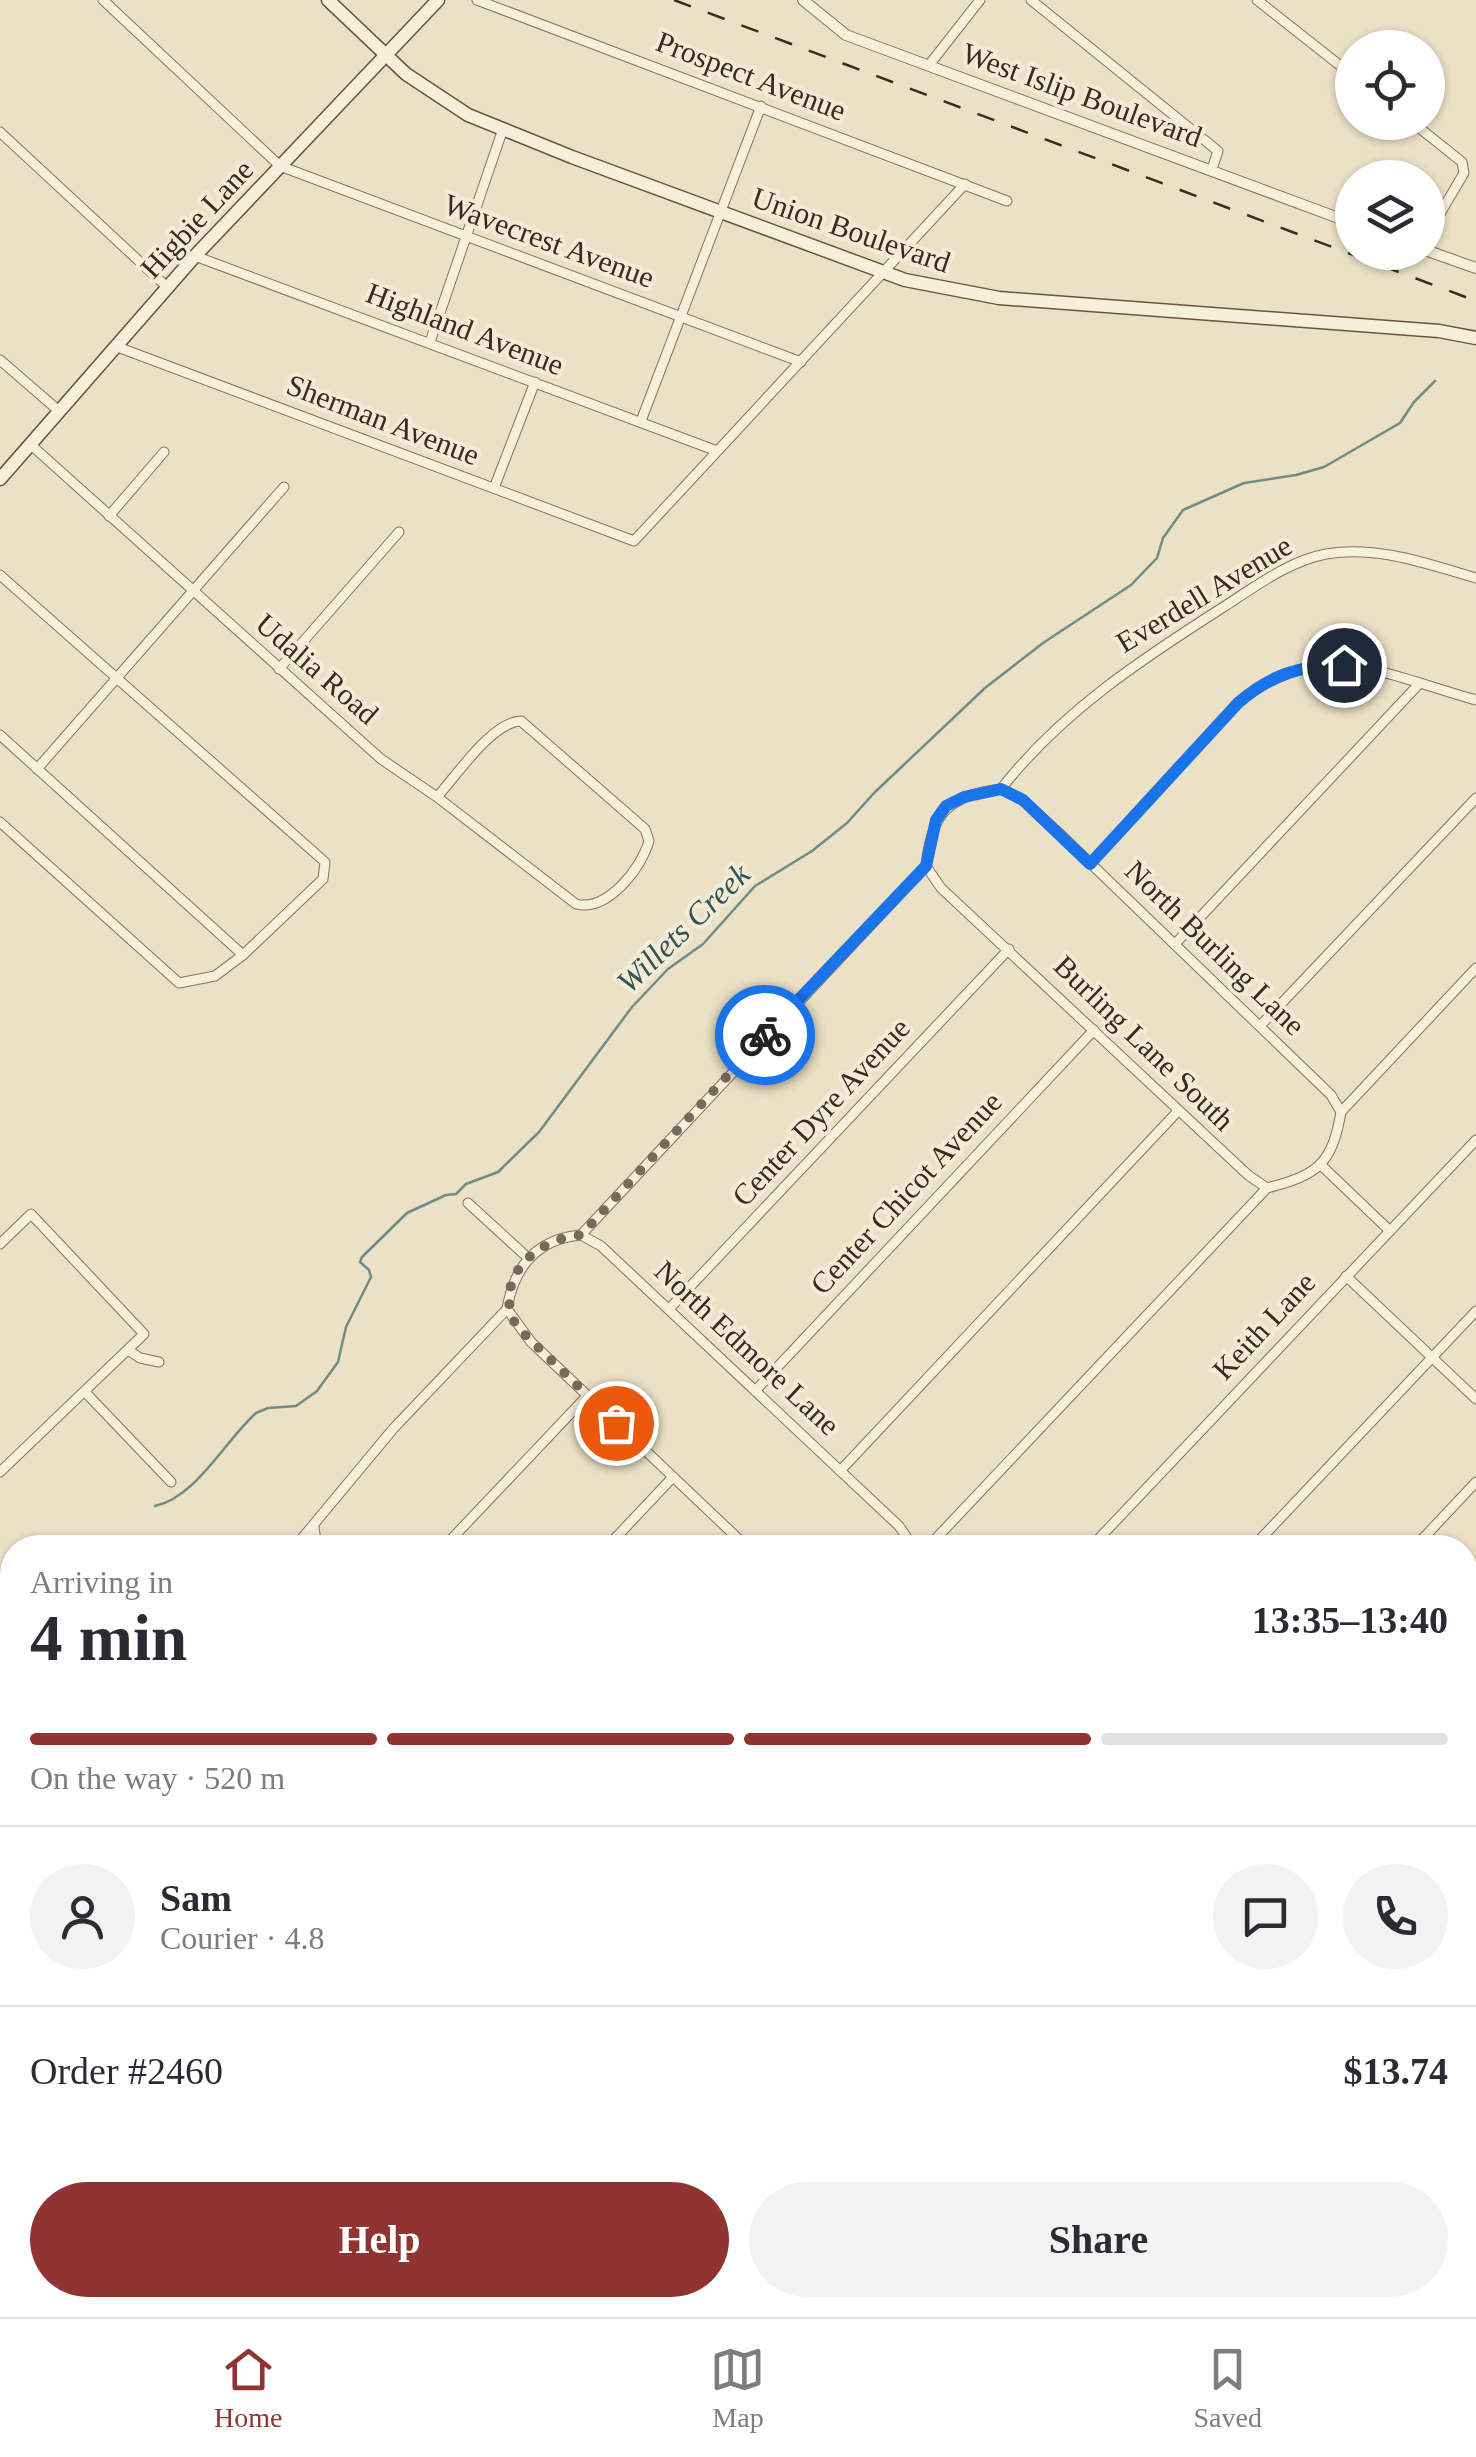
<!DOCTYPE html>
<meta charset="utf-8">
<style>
:root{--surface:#fff;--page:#f2f2f3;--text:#2b2b33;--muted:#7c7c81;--line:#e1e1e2;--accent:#903432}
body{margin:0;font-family:Georgia,serif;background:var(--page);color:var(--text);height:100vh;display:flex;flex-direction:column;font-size:38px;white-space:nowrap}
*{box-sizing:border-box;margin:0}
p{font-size:32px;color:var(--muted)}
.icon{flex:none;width:55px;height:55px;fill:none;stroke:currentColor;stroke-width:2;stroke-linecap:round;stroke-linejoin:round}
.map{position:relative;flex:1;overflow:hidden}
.sheet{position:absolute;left:0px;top:1535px;width:1478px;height:782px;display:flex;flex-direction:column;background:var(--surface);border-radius:40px 40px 0 0;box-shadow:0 2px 8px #0004}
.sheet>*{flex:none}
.tools{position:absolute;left:1335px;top:30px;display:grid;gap:20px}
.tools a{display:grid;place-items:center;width:110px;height:110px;border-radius:50%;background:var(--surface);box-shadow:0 2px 8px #0004;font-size:50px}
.pin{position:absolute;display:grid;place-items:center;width:85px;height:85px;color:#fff;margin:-42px;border:5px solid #fff;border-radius:50%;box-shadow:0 2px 10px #0007}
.courier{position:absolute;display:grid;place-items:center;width:100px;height:100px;margin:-50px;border:8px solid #1a73e8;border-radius:50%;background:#fff;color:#222;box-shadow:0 2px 12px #0007}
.overview em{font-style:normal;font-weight:800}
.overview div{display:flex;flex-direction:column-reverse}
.overview{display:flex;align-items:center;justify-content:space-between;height:170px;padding:0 30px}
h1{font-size:65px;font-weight:800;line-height:75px}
.bar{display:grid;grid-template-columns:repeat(4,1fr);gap:15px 10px;align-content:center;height:120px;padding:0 30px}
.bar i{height:12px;border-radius:8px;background:var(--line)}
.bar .active{background:var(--accent)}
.bar p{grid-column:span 4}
.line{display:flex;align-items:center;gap:25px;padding:0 30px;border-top:2px solid var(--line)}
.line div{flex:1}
.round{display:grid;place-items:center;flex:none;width:105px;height:105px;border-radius:52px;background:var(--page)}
.button{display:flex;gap:20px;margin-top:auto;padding:20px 30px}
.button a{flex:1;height:115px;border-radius:60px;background:var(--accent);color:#fff;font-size:40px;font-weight:800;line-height:115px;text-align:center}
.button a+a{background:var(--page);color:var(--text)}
.tab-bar{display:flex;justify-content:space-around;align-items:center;height:140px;border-top:2px solid var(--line);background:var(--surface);font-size:28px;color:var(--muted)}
.tab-bar a{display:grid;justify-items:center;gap:5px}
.tab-bar .active{color:var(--accent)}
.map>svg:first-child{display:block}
.water{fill:#a8bfb9;stroke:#6f8d86;stroke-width:2.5}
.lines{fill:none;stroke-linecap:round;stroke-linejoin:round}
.stream{stroke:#6f8d86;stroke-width:2.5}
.minor-casing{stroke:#85745e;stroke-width:11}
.tertiary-casing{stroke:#85745e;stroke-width:12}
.secondary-casing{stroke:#675541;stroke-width:15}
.primary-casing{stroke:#544231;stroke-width:16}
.minor{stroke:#f6efda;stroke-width:9}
.tertiary{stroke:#f6efda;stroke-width:10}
.secondary{stroke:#f6efda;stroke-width:12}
.primary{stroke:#ebd6a2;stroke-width:14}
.rail{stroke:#372c20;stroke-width:2.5;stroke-dasharray:18 18;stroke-linecap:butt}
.done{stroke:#766b5a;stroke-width:10;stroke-dasharray:0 18}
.route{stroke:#1a73e8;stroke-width:12}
.labels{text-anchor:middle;stroke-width:8;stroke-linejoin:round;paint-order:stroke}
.street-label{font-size:30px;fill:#372c20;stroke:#f3ebd6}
.water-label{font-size:32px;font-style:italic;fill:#315554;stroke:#f3ebd6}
</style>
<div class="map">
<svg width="1476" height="2317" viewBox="0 0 1476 2317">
<rect width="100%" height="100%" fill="#ebe1c7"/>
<polygon class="water" points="0,1598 12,1604 12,1612 5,1617 12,1629 12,1924 0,1940"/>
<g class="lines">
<path class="stream" d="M155 1506C196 1497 224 1442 256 1413L268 1408 296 1406 317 1391 338 1362 346 1327 371 1277 369 1270 360 1262 362 1257 407 1213 446 1195 456 1194 466 1184 498 1172 539 1132 632 1007 668 969 703 944 755 886 812 851 847 823 874 793 985 688 1043 643 1131 585 1157 558 1163 538 1183 510 1244 483 1296 475 1324 467 1400 423 1414 402 1435 381"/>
<defs>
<g id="minor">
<polyline points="103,0 280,166 801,362"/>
<polyline points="477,0 1007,201"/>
<polyline points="1031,0 1218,151 1212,169"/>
<polyline points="1257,0 1352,75"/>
<polyline points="929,65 980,0"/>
<polyline points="1412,122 1462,162 1464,173 1428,234"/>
<polyline points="0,132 167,287"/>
<polyline points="195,256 717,451"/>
<polyline points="430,342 503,129"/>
<polyline points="115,346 634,541 965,184"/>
<polyline points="0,360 59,411"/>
<polyline points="641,421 761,106"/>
<path d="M30 444 381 759 437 797 576 904C607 912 641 869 649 841L645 829 521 721C492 722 457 775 437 797"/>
<polyline points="494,488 535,382"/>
<polyline points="109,516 164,452"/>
<polyline points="0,575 325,862 323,879 243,955 215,976 179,983 0,822"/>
<polyline points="279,669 399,532"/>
<polyline points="0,735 243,955"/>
<polyline points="37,769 284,487"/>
<path d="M1001 789 1023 800 1059 833 1331 1095 1341 1112C1332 1165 1317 1175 1267 1188L1248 1175 941 888 926 866C931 814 948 795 1001 789Z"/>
<path d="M1001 789C1062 711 1142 659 1225 606 1256 586 1289 561 1326 554 1377 545 1428 564 1476 578"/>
<path d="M1090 864 1238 703C1318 635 1388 676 1476 700"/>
<polyline points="1175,944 1419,684"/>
<polyline points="1260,1026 1476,798"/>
<polyline points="1341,1112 1476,968"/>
<polyline points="1322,1166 1390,1231"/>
<polyline points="468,1203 527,1257"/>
<polyline points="581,1235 926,866"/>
<polyline points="0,1244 31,1214 144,1334 0,1472"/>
<polyline points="1346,1276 1476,1399"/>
<polyline points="507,1309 531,1342 748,1548"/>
<polyline points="669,1309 1009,949"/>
<polyline points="128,1350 140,1358 159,1362"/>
<polyline points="755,1391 1094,1030"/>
<polyline points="85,1392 171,1482"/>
<polyline points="840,1471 1178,1111"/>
<polyline points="314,1527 317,1548"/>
<path d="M294 1548 393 1429 507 1309C514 1267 536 1239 581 1235L601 1246 899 1526 914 1548"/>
<polyline points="443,1548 587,1396"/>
<polyline points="606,1548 673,1477"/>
<polyline points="927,1548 1267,1188"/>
<polyline points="1090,1548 1476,1140"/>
<polyline points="1252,1548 1476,1311"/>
<polyline points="1414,1548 1476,1482"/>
<polyline points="1465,1773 1476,1760"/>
<polyline points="1465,1996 1476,2005"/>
<polyline points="1465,2052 1476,2039"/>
<polyline points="0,2066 12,2053"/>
<polyline points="0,2146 10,2129"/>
<polyline points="135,2317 142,2305"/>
<polyline points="362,2317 374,2305"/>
<polyline points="556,2317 567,2305"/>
<polyline points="717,2317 728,2305"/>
<polyline points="867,2317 875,2305"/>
<polyline points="1238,2317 1249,2305"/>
<polyline points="1455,2317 1476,2293"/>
</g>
<g id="tertiary">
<polyline points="803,0 846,35 1352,223"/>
<polyline points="1428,251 1476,268"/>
</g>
<g id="secondary">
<polyline points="328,0 406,74 468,115 572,157 905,280 999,298 1439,331 1476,338"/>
<polyline points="0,479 195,256 438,0"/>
</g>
<g id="primary">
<polyline points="0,2119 12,2132"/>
<polyline points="267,2305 288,2317"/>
</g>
</defs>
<use href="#minor" class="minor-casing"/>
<use href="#tertiary" class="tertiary-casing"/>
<use href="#secondary" class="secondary-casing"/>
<use href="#primary" class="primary-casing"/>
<use href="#minor" class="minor"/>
<use href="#tertiary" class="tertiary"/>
<use href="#secondary" class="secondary"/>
<use href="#primary" class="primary"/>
<polyline class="rail" points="674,0 1476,301"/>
</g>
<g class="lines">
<path class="done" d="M616 1423 517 1327C491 1281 534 1239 581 1235L765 1035"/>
<path class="route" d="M765 1035 926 866 936 820 946 806 964 797 1001 789 1023 800 1090 864 1238 703C1270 675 1301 665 1344 665"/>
</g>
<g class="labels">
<g class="street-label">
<text transform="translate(751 76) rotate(21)" y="10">Prospect Avenue</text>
<text transform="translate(1082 95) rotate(20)" y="10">West Islip Boulevard</text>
<text transform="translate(197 219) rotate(-47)" y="10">Higbie Lane</text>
<text transform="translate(851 230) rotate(19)" y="10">Union Boulevard</text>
<text transform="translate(549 241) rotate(20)" y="10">Wavecrest Avenue</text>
<text transform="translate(465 329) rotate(21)" y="10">Highland Avenue</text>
<text transform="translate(383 420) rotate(21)" y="10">Sherman Avenue</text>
<text transform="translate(1204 594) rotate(-31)" y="10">Everdell Avenue</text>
<text transform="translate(317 669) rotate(41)" y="10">Udalia Road</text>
<text transform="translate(1215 948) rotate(44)" y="10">North Burling Lane</text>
<text transform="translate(1144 1043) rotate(44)" y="10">Burling Lane South</text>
<text transform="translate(821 1112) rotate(-47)" y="10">Center Dyre Avenue</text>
<text transform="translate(906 1193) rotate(-47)" y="10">Center Chicot Avenue</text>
<text transform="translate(1264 1326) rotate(-47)" y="10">Keith Lane</text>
<text transform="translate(747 1348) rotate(43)" y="10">North Edmore Lane</text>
</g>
<g class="water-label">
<text transform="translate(683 928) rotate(-44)" y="11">Willets Creek</text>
</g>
</g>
</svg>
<div class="tools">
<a><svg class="icon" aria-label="locate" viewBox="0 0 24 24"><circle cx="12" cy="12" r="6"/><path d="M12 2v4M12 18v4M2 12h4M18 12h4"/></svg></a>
<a><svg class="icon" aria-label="layers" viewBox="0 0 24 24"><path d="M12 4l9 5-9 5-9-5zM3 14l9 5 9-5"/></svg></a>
</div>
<div class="pin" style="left:616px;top:1423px;background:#ea580c"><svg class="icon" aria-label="bag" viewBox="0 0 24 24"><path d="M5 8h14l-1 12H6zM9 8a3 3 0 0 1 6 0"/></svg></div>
<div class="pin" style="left:1344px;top:665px;background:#1f2937"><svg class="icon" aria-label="home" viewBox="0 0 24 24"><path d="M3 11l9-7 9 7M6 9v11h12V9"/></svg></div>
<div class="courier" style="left:765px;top:1035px"><svg class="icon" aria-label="bike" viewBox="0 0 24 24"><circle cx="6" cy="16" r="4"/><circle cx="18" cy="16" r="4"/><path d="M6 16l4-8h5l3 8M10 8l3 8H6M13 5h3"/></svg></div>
<section class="sheet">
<div class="overview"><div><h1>4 min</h1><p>Arriving in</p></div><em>13:35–13:40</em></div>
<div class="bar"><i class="active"></i><i class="active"></i><i class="active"></i><i></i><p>On the way · 520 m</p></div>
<div class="line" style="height:180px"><a class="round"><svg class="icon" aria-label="person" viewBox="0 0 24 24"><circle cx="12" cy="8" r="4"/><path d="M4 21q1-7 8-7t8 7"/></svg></a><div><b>Sam</b><p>Courier · 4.8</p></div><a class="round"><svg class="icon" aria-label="chat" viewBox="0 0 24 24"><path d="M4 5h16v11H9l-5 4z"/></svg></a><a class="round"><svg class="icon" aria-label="phone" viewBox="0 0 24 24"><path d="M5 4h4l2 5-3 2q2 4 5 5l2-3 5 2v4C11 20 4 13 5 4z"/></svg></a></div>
<div class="line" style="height:130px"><div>Order #2460</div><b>$13.74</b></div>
<div class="button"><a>Help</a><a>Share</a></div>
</section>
</div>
<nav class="tab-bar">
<a class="active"><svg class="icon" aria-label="home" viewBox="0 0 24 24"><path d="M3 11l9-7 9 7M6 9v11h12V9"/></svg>Home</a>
<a><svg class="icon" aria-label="map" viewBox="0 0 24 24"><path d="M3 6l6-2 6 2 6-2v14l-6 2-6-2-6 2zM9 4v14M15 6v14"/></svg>Map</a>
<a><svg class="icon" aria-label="saved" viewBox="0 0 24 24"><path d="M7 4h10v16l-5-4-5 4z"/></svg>Saved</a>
</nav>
